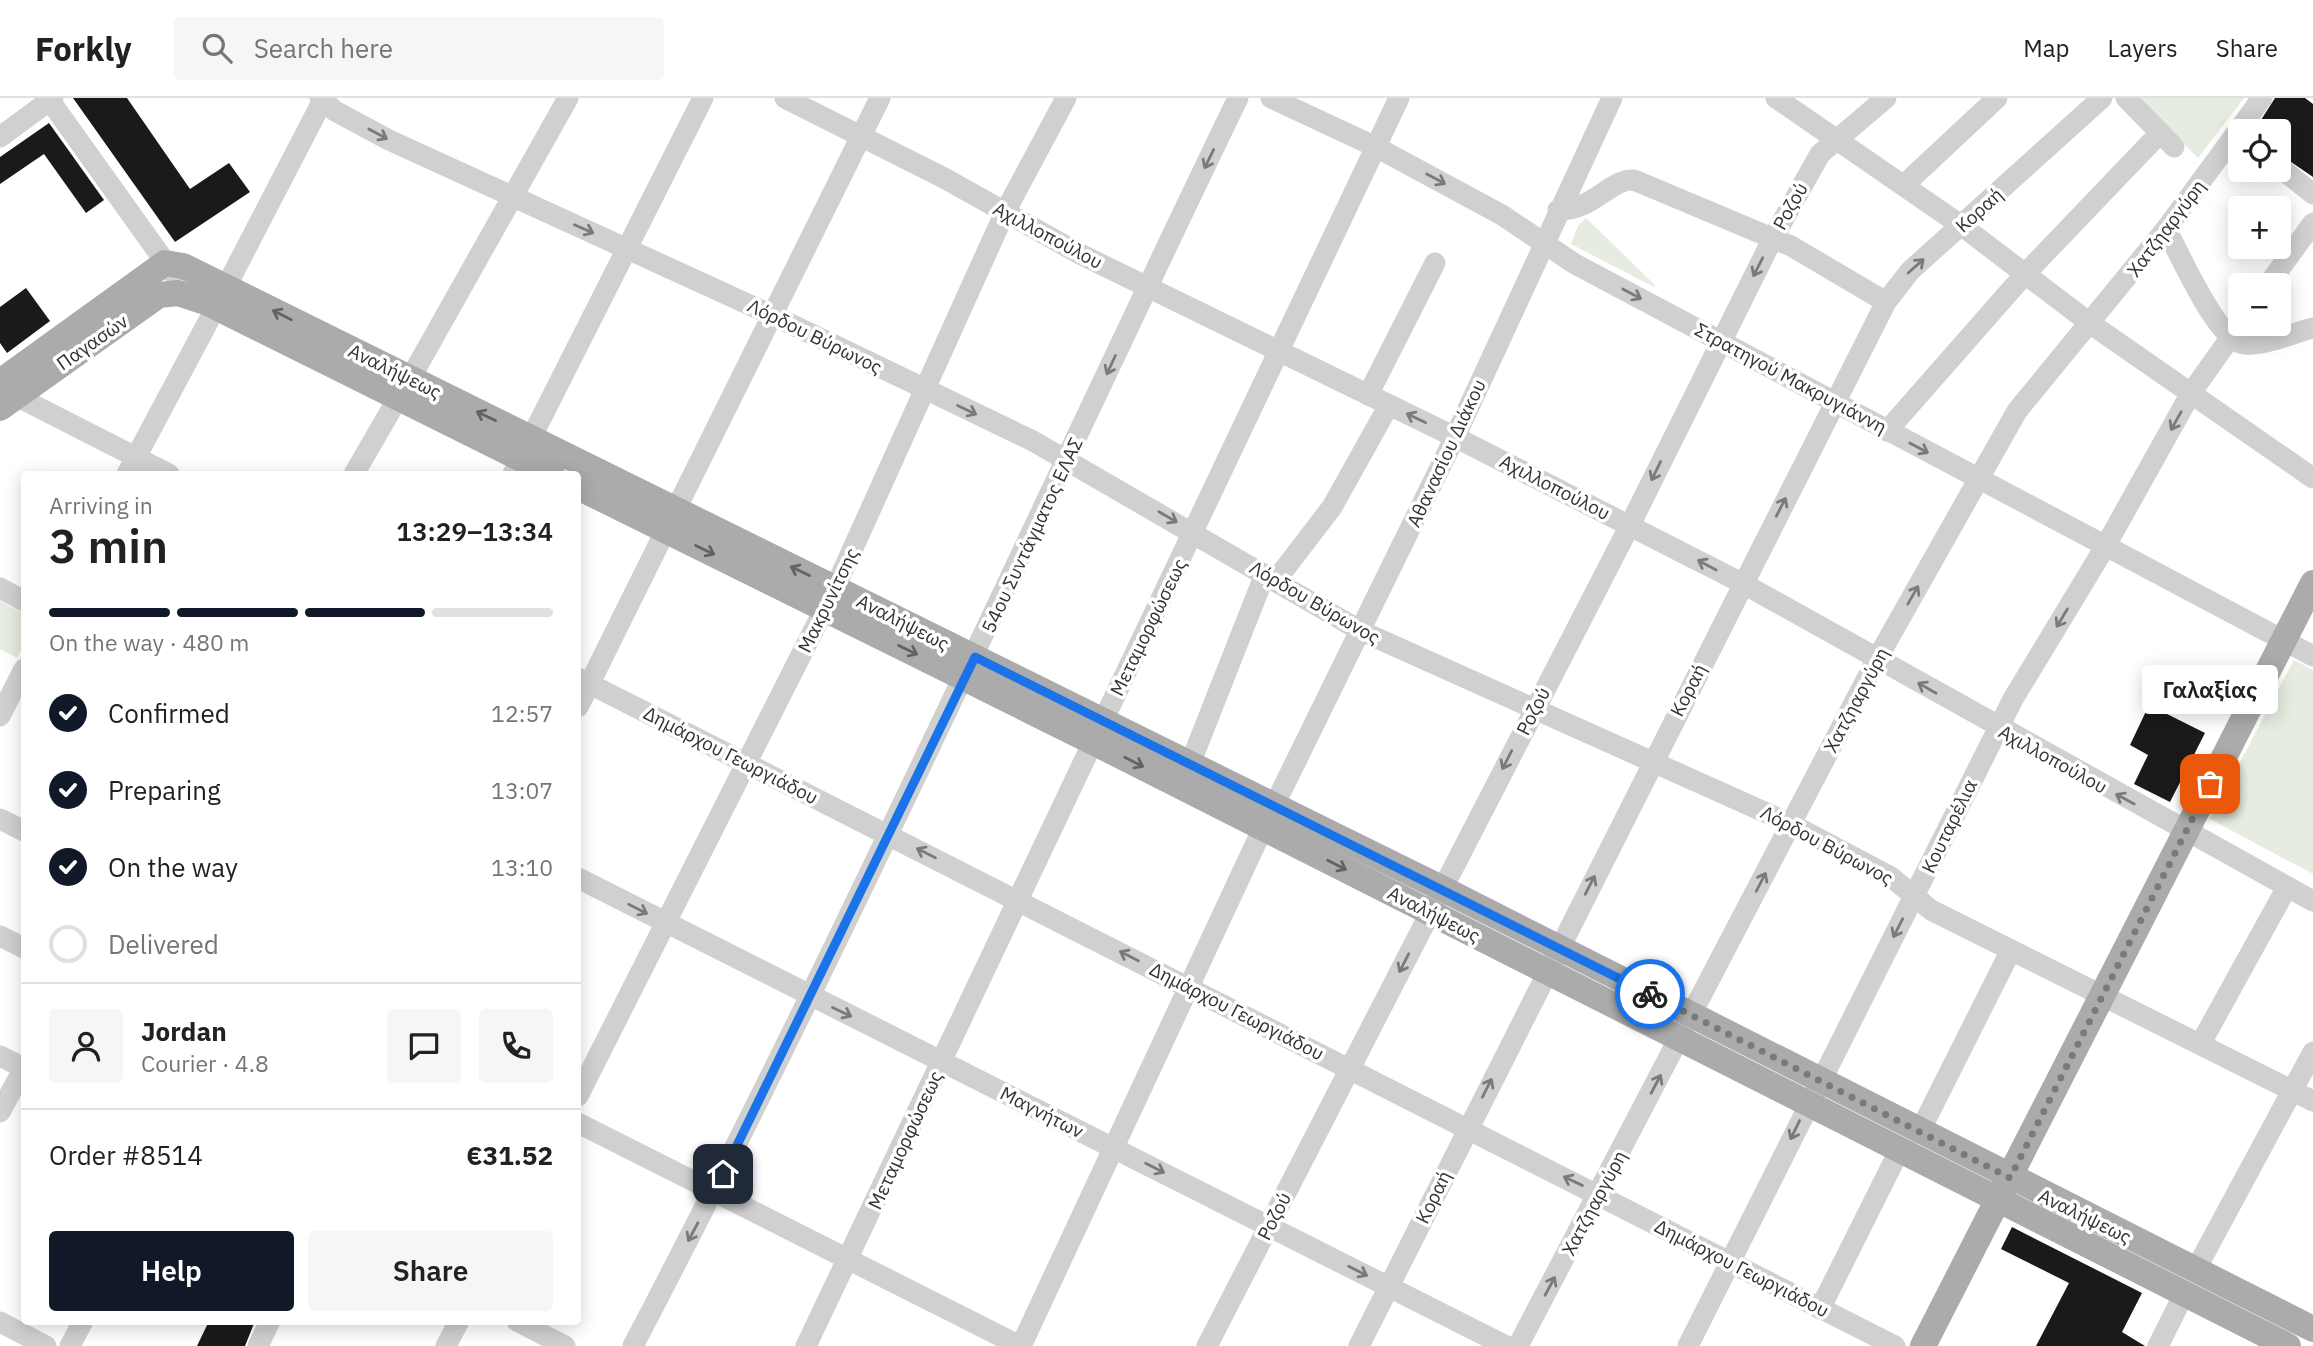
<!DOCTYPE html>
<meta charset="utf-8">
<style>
:root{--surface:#fff;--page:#f6f6f6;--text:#202124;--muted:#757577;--line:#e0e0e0;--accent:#111827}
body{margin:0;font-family:"IBM Plex Sans",sans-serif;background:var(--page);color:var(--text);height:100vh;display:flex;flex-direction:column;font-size:26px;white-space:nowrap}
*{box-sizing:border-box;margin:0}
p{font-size:23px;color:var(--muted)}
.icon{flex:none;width:38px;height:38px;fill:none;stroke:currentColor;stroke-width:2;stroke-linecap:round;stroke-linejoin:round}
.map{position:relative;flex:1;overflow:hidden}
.panel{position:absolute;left:21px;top:373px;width:560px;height:854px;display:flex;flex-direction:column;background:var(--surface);border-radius:7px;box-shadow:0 4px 18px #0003}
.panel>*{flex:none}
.buttons{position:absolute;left:2228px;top:21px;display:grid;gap:14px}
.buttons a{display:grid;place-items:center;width:63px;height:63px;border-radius:7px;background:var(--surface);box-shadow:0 4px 18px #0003;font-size:35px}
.pin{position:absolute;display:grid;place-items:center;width:60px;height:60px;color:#fff;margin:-30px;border-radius:14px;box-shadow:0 4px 10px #0006}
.courier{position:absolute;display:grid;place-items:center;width:70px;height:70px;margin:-35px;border:5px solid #1a73e8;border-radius:50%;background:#fff;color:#222;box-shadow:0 2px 9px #0007}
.bubble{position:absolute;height:49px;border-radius:7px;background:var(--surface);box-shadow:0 4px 18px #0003;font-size:23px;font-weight:600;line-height:49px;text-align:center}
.overview em{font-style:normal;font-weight:600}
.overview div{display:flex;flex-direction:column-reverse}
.overview{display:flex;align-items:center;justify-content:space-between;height:119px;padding:0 28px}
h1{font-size:46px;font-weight:600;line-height:52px}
.bar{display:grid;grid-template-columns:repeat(4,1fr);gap:10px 7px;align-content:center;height:84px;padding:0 28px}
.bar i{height:9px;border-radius:5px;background:var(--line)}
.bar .active{background:var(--accent)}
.bar p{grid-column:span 4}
.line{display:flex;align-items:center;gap:18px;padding:0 28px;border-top:2px solid var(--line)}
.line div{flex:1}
.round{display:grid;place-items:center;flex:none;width:74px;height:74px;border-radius:7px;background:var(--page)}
ol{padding:0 28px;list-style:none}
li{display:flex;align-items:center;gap:21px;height:77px}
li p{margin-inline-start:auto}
li .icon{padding:7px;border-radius:50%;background:var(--accent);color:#fff;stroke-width:4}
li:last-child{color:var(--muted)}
li i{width:38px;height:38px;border:4px solid var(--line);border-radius:50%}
.button{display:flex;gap:14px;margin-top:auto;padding:14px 28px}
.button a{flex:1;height:80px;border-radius:7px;background:var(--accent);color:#fff;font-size:28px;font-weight:600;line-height:80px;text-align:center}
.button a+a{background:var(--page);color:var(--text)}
header{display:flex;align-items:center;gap:42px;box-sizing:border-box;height:98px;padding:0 35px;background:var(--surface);border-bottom:2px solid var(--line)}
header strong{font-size:33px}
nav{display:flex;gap:38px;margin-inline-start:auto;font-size:24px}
.search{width:490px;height:63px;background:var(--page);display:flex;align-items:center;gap:18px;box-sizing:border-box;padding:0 24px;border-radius:7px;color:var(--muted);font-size:26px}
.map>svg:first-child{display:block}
.green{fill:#e6ecdf}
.building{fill:#1a1a1a}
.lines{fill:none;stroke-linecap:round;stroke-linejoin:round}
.minor{stroke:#d0d0d0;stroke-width:21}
.major{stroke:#ababab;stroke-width:26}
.oneway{stroke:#7a7a7a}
.oneway2{stroke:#636363}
.done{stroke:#7a7a7a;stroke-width:7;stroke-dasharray:0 12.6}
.route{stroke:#1a73e8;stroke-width:9}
.labels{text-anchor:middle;stroke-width:7;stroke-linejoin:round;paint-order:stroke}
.street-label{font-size:19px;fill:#333;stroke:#fff}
</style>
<header>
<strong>Forkly</strong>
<div class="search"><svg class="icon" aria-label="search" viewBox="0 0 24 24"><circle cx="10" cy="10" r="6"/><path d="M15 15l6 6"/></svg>Search here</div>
<nav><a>Map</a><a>Layers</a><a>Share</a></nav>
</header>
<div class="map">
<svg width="2313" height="1248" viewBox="0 0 2313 1248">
<rect width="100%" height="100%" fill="#fff"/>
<g class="green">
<polygon points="2138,0 2244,0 2198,60"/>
<polygon points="1586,120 1655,187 1654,189 1571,146 1578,128"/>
<polygon points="0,503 24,516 24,545 17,560 0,551"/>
<polygon points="2294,562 2313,572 2313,776 2210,721"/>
</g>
<g class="building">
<polygon points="73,0 127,0 190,91 229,65 250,94 175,144"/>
<polygon points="2275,0 2305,0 2313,6 2313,79 2278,55 2278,33 2254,33"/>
<polygon points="49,25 104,102 86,115 44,56 0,86 0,59"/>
<polygon points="26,190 50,223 7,255 0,245 0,209"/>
<polygon points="2149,607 2205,635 2170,704 2134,686 2148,657 2130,647"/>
<polygon points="2012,1129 2142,1195 2122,1234 2145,1248 2036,1248 2069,1185 2001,1151"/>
<polygon points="209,1223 255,1223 245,1248 197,1248"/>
</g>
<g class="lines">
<g class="minor">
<polyline points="48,0 173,175"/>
<polyline points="320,0 335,13 389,42 774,218 1033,343 1361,533 1791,726 1891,779 1931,812 2313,1003"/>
<polyline points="785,0 944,80 1080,156 1455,339 1742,485 2313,803"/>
<polyline points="1271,0 1376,49 1502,117 1575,166 2313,558"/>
<polyline points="1776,0 1962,128 2091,226 2313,380"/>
<polyline points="2126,0 2174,49"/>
<polyline points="0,39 53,0"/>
<polyline points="2278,68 2313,96"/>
<polyline points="1904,87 1997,0"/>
<path d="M1558 112C1593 113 1611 80 1634 82L1791 148 1886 204"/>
<path d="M2166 131C2180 156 2217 243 2244 246 2265 248 2293 235 2313 230"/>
<polyline points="2268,187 2313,125"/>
<polyline points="226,189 324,0"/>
<polyline points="410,281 568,0"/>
<polyline points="8,290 16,298 169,376"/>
<polyline points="1368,297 1435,165"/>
<polyline points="1887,333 2025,176 2160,35"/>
<polyline points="127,376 216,209"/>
<polyline points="354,376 398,300"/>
<polyline points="513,376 703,0"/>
<polyline points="1276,482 1332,409 1389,307"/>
<polyline points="0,490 24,503"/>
<polyline points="578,580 1895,1248"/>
<polyline points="578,609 880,0"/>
<polyline points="0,618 24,571"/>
<polyline points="1103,623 1399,0"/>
<polyline points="1190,666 1265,476"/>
<polyline points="1274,708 1455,339 1612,0"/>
<polyline points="0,721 24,733"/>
<polyline points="578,780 1506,1248"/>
<polyline points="0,838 24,850"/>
<polyline points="2201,945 2287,789"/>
<polyline points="0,958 24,970"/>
<polyline points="578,998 835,490 1005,114 1066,0"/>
<polyline points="0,1014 24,970"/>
<polyline points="578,1025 1020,1248"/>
<polyline points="1919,1035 2011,852"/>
<polyline points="2195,1173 2313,954"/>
<polyline points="1820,1211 1899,1053"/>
<polyline points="517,1223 565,1248"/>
<polyline points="0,1224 46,1248"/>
<polyline points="70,1248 83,1223"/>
<polyline points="258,1248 270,1223"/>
<polyline points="446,1248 459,1223"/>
<path d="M633 1248C848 838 1037 416 1238 0"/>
<polyline points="806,1248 1093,644"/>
<polyline points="1021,1248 1263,730"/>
<polyline points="1207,1248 1630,427 1773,140 1820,56 1886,0"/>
<polyline points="1359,1248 1886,204 1910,173 2102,0"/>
<polyline points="1518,1248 1877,561 2017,313 2166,131 2262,0"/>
<polyline points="1688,1248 2013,601 2105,449 2191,295 2240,226"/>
<polyline points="2158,1248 2184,1196"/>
</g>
<g class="major">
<polyline points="0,284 165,165 183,168 1441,790 2313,1231"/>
<polyline points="0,310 159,197 178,195 208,205 552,376"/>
<polyline points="578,389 1093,644 2288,1248"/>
<polyline points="1923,1248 2313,485"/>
</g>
</g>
<defs><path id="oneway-shaft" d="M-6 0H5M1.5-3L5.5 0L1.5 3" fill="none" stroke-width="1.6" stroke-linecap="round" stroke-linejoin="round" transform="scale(1.75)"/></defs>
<g class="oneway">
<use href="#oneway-shaft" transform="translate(378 36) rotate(28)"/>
<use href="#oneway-shaft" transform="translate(1209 61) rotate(116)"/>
<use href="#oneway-shaft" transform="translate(1436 81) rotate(28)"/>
<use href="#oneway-shaft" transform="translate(584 131) rotate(24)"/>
<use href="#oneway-shaft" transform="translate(1916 168) rotate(-42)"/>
<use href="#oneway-shaft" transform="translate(1758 169) rotate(117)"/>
<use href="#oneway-shaft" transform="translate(1632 196) rotate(28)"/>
<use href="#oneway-shaft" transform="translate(1111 267) rotate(115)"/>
<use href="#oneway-shaft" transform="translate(967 312) rotate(26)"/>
<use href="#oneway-shaft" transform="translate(1416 320) rotate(-154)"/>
<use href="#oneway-shaft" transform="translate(2176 323) rotate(119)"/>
<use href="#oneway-shaft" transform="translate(1919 350) rotate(28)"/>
<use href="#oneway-shaft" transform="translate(1656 373) rotate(116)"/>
<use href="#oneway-shaft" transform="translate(1781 409) rotate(-63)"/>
<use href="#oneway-shaft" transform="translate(1168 419) rotate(30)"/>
<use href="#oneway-shaft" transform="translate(1707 467) rotate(-152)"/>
<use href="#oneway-shaft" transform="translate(1913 497) rotate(-60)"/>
<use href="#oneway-shaft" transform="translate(2062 520) rotate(121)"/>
<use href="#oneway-shaft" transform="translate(1927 590) rotate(-150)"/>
<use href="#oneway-shaft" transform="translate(1507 662) rotate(117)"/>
<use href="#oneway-shaft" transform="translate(2125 701) rotate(-151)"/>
<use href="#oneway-shaft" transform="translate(926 755) rotate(-153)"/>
<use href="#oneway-shaft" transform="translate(1761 784) rotate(-63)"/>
<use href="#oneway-shaft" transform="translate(1590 787) rotate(-63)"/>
<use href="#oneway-shaft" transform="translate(638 811) rotate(27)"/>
<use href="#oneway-shaft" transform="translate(1898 830) rotate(117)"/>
<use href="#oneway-shaft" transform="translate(1129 858) rotate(-153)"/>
<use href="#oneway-shaft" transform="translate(1404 865) rotate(117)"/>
<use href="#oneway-shaft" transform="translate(842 914) rotate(26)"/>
<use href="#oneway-shaft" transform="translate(1656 986) rotate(-62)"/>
<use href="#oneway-shaft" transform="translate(1487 990) rotate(-63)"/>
<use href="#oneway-shaft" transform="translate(1795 1032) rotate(116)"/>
<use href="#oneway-shaft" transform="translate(1155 1070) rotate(27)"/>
<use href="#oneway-shaft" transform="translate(1573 1083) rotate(-154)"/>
<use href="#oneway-shaft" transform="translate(693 1134) rotate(118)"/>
<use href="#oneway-shaft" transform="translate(1358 1173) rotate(27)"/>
<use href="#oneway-shaft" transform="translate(1550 1188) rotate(-62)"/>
</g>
<g class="oneway2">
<use href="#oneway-shaft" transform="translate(282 217) rotate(-153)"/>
<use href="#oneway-shaft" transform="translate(486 318) rotate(-154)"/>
<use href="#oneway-shaft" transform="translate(705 452) rotate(26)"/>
<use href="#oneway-shaft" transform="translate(800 473) rotate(-154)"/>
<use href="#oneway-shaft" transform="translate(908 552) rotate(26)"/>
<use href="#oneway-shaft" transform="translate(1134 664) rotate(27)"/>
<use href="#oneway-shaft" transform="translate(1337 767) rotate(27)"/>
</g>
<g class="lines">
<polyline class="done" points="1650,896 2010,1080 2210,686"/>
<polyline class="route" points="723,1076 975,559 1650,896"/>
</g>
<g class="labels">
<g class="street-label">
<text transform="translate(1790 108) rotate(-61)" y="7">Ροζού</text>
<text transform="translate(1979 112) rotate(-42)" y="7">Κοραή</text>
<text transform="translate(2166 130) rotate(-53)" y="7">Χατζηαργύρη</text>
<text transform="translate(1048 137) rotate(28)" y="7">Αχιλλοπούλου</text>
<text transform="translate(815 238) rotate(26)" y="7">Λόρδου Βύρωνος</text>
<text transform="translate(92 244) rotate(-35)" y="7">Παγασών</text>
<text transform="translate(395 273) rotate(26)" y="7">Αναλήψεως</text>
<text transform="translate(1791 280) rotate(28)" y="7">Στρατηγού Μακρυγιάννη</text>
<text transform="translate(1446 355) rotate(-65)" y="7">Αθανασίου Διάκου</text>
<text transform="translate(1555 389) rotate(27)" y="7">Αχιλλοπούλου</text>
<text transform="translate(1032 437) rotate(-65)" y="7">54ου Συντάγματος ΕΛΑΣ</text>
<text transform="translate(828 502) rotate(-64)" y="7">Μακρυνίτσης</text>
<text transform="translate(1315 504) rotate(30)" y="7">Λόρδου Βύρωνος</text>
<text transform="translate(903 524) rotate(27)" y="7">Αναλήψεως</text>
<text transform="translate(1148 529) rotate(-64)" y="7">Μεταμορφώσεως</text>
<text transform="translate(1688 592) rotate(-63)" y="7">Κοραή</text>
<text transform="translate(1856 602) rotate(-62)" y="7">Χατζηαργύρη</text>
<text transform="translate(1533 613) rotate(-63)" y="7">Ροζού</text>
<text transform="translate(731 657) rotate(27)" y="7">Δημάρχου Γεωργιάδου</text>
<text transform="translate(2053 661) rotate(29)" y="7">Αχιλλοπούλου</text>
<text transform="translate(1949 728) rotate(-64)" y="7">Κουταρέλια</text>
<text transform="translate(1827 747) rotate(28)" y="7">Λόρδου Βύρωνος</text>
<text transform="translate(1434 816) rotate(27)" y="7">Αναλήψεως</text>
<text transform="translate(1237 913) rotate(27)" y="7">Δημάρχου Γεωργιάδου</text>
<text transform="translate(1042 1014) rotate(27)" y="7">Μαγνήτων</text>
<text transform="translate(905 1042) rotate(-65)" y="7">Μεταμορφώσεως</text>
<text transform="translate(1433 1099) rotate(-64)" y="7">Κοραή</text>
<text transform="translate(1594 1105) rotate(-62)" y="7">Χατζηαργύρη</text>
<text transform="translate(1274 1118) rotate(-63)" y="7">Ροζού</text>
<text transform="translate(2085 1118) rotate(26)" y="7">Αναλήψεως</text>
<text transform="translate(1742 1170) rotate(27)" y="7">Δημάρχου Γεωργιάδου</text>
</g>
</g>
</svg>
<div class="buttons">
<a><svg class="icon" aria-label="locate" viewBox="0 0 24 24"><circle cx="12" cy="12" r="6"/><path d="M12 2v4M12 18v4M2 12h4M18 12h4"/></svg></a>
<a>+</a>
<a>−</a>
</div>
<div class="pin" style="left:2210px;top:686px;background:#ea580c"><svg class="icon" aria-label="bag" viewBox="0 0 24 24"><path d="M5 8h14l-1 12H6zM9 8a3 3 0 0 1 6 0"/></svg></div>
<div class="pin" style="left:723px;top:1076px;background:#1f2937"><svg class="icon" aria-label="home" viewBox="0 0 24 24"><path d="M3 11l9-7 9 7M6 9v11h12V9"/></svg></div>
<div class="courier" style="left:1650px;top:896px"><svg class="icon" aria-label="bike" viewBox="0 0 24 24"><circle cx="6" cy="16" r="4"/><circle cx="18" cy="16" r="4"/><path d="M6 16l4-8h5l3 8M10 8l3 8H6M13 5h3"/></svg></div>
<div class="bubble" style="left:2142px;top:567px;width:136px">Γαλαξίας</div>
<section class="panel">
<div class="overview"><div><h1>3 min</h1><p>Arriving in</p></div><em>13:29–13:34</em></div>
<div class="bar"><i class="active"></i><i class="active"></i><i class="active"></i><i></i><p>On the way · 480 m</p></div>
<ol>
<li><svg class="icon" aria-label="check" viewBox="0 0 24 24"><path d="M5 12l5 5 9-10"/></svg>Confirmed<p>12:57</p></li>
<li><svg class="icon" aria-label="check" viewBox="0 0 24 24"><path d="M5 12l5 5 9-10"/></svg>Preparing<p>13:07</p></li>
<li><svg class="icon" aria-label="check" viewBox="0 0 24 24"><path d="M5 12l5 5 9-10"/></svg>On the way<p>13:10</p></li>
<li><i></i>Delivered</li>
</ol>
<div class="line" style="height:126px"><a class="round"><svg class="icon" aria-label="person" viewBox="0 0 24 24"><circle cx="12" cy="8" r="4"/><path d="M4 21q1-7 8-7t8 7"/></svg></a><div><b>Jordan</b><p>Courier · 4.8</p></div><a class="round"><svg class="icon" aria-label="chat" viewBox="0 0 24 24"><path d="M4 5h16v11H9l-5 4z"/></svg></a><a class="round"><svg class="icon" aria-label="phone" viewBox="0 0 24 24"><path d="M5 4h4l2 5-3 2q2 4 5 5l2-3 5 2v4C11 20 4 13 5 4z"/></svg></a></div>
<div class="line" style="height:91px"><div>Order #8514</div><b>€31.52</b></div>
<div class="button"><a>Help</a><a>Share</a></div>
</section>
</div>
